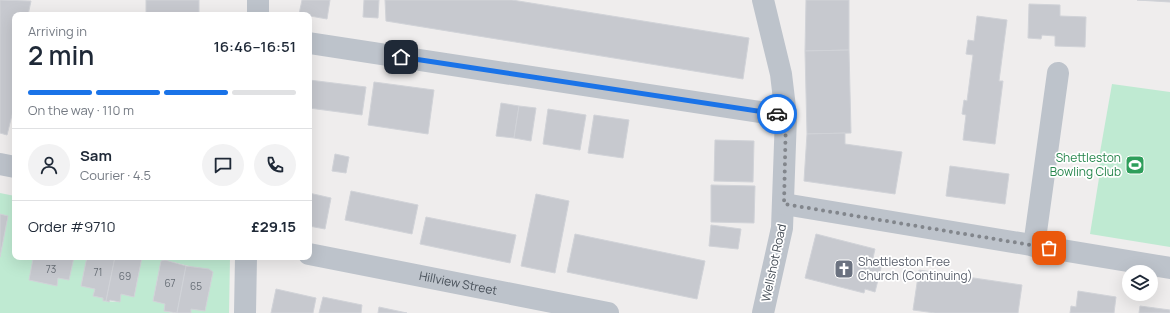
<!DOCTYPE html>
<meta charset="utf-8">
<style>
:root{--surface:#fff;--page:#f2f2f3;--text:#1f2937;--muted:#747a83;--line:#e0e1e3;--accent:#1a73e8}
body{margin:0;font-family:Manrope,sans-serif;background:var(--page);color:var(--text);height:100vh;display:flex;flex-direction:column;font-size:15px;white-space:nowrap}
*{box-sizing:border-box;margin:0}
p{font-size:13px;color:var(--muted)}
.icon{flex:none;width:22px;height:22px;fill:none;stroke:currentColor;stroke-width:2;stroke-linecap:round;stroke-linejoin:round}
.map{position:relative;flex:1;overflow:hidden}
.sheet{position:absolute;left:12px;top:12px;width:300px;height:248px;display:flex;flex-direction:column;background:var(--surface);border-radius:8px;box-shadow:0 4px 16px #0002}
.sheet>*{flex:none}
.controls{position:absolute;left:1122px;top:265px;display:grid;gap:8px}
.controls a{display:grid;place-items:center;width:36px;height:36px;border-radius:50%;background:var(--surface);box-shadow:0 4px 16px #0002;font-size:20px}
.pin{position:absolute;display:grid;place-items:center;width:34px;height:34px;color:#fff;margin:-17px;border-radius:8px;box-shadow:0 2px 6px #0006}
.courier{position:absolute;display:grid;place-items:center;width:40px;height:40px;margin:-20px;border:3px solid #1a73e8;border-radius:50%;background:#fff;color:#222;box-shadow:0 1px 5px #0007}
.summary em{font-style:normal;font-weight:600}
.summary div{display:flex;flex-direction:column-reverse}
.summary{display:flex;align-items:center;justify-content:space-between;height:68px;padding:0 16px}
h1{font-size:26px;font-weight:600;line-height:30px}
.bar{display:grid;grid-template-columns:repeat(4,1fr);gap:6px 4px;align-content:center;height:48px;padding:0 16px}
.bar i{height:5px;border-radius:3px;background:var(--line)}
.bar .active{background:var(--accent)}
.bar p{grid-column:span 4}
.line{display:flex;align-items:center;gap:10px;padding:0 16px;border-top:1px solid var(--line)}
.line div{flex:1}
.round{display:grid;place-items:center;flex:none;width:42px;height:42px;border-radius:21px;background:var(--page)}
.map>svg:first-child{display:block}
.green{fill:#bfead2}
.building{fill:#c7c9cf;stroke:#d1d3d8}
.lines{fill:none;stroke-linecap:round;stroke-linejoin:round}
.minor{stroke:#bdc3cb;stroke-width:22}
.done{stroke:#82868c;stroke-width:4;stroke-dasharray:0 7.2}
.route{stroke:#1a73e8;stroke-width:5}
.labels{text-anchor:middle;stroke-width:3.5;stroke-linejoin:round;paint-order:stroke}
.number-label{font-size:10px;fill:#676e76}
.leisure-label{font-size:12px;fill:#27864d;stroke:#fff;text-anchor:end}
.worship-label{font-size:12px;fill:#5b616d;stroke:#fff;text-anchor:start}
.street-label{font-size:12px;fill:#474f58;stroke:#fff}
</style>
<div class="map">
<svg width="1170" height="313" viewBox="0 0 1170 313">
<rect width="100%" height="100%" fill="#efeded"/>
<g class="green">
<polygon points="1112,84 1170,92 1170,247 1090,234 1100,172 1099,158"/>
<polygon points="0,193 15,196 12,216 15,217 15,257 87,257 81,286 95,289 93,296 103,298 103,301 119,302 121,294 134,297 142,257 230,257 229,313 191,313 191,309 205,311 213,272 165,260 161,261 153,301 165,304 164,311 173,313 0,313 0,257 8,216 0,214"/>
</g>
<g class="building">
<polygon points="0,0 31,1 28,15 15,15 15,103 7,135 0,133"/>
<rect x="146" y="0" width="53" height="15"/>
<polygon points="302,0 330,0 327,19 299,14"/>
<polygon points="364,0 379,0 378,18 363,17"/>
<polygon points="385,0 512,0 749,38 743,79 386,21"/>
<polygon points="806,0 849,0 849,50 805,51"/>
<polygon points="1137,0 1170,0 1170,2"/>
<polygon points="1029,4 1060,5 1060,16 1086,17 1085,47 1055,46 1055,36 1042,35 1041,39 1028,38"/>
<polygon points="977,16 1007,20 999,81 1003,81 995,144 963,140 966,115 962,114 964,100 967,101 973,55 966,54 968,40 974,41"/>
<polygon points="849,50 851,133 807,134 805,51"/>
<polygon points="309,80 366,87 362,115 309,108"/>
<polygon points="374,82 434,90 428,134 368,125"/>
<polygon points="501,103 519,106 514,138 496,136"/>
<polygon points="519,106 536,108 531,141 514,138"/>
<polygon points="548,109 586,115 580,150 543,144"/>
<polygon points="594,115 629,120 623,158 588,153"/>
<polygon points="845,133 845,144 902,152 895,194 804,181 807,134"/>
<polygon points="715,140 754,141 753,182 714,181"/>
<polygon points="335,154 349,157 346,173 332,171"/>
<polygon points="950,166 1009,174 1005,204 946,196"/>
<polygon points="711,185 755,186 754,223 711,222"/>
<polygon points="351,191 418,205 412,234 345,220"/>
<polygon points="309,193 331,198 325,229 309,226"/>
<polygon points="536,194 569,201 555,273 521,266"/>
<polygon points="0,214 8,216 0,257"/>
<polygon points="426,217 516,235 510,263 420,244"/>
<polygon points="711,225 741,229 738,249 709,246"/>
<polygon points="575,234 705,261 697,299 567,272"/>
<polygon points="816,234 875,249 873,258 883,260 875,292 865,289 864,293 805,278"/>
<polygon points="74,257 69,280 58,278 57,286 29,280 33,259 23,258"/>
<polygon points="87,257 115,257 106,301 103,301 103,298 93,296 95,289 81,286"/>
<polygon points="115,257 142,257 134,297 121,294 120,302 110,300 109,302 106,301"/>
<polygon points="165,260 186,266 177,313 164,311 165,304 153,301 161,261"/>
<polygon points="186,266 209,269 213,272 205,311 191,309 191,313 177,313"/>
<polygon points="919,270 1022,285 1018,313 935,313 913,310"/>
<polygon points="276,289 316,298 313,313 271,313"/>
<polygon points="1078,291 1116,297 1114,313 1070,313 1071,306 1076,307"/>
<polygon points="323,297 362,305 361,313 319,313"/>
<polygon points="1140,306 1170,310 1170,313 1139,313"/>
<polygon points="379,307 407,313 378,313"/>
</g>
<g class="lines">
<g class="minor">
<polyline points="258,0 258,15"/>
<polyline points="763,0 781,74 786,116 782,228 763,313"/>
<polyline points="309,43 786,116"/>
<polyline points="0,164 15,167"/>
<polyline points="784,204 1170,268"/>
<polyline points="1034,246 1058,73"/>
<path id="s1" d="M309 254 608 313"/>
<polyline points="245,313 246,257"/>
</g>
</g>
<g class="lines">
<polyline class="done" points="777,114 786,116 784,204 1049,248"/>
<polyline class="route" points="401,57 777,114"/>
</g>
<defs>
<symbol id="stadium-square" viewBox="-11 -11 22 22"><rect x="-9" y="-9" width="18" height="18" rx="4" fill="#2e9e5b" stroke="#fff"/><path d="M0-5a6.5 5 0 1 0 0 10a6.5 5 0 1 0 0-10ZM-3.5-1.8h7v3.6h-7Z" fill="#fff"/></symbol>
<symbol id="church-square" viewBox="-11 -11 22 22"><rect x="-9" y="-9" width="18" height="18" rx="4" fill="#6b7280" stroke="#fff"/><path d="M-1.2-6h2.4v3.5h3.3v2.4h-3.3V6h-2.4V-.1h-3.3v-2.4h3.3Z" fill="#fff"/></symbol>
</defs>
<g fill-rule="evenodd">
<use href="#stadium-square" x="1124" y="154" width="22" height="22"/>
<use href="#church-square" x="833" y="258" width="22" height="22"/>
</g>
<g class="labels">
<g class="number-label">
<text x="51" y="273">73</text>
<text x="98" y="276">71</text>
<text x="125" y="280">69</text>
<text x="170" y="287">67</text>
<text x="196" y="290">65</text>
</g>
<g class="leisure-label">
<text x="1121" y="162">Shettleston<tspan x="1121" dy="14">Bowling Club</tspan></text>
</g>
<g class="worship-label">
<text x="858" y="266">Shettleston Free<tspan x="858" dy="14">Church (Continuing)</tspan></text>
</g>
<g class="street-label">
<text transform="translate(774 263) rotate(-78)" y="4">Wellshot Road</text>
<text dy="4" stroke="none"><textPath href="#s1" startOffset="152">Hillview Street</textPath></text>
</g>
</g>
</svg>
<div class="controls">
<a><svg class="icon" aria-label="layers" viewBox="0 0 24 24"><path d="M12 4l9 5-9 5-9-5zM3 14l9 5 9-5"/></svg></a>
</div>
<div class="pin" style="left:1049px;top:248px;background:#ea580c"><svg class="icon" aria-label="bag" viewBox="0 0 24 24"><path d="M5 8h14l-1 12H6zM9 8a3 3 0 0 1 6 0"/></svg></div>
<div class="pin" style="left:401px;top:57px;background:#1f2937"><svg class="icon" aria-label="home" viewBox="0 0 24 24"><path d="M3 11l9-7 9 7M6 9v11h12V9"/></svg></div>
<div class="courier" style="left:777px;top:114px"><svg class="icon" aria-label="car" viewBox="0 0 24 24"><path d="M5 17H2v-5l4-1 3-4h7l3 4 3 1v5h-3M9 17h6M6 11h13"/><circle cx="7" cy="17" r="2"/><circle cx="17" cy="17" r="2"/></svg></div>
<section class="sheet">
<div class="summary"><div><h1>2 min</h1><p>Arriving in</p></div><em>16:46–16:51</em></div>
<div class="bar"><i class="active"></i><i class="active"></i><i class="active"></i><i></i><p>On the way · 110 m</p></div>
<div class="line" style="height:72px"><a class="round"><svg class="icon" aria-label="person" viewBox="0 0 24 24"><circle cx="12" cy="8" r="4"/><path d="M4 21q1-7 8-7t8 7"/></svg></a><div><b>Sam</b><p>Courier · 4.5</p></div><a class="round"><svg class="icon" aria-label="chat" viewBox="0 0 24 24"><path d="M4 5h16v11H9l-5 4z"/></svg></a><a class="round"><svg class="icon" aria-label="phone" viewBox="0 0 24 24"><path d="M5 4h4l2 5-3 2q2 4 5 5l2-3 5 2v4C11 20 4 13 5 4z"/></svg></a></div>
<div class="line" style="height:52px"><div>Order #9710</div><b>£29.15</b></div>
</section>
</div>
